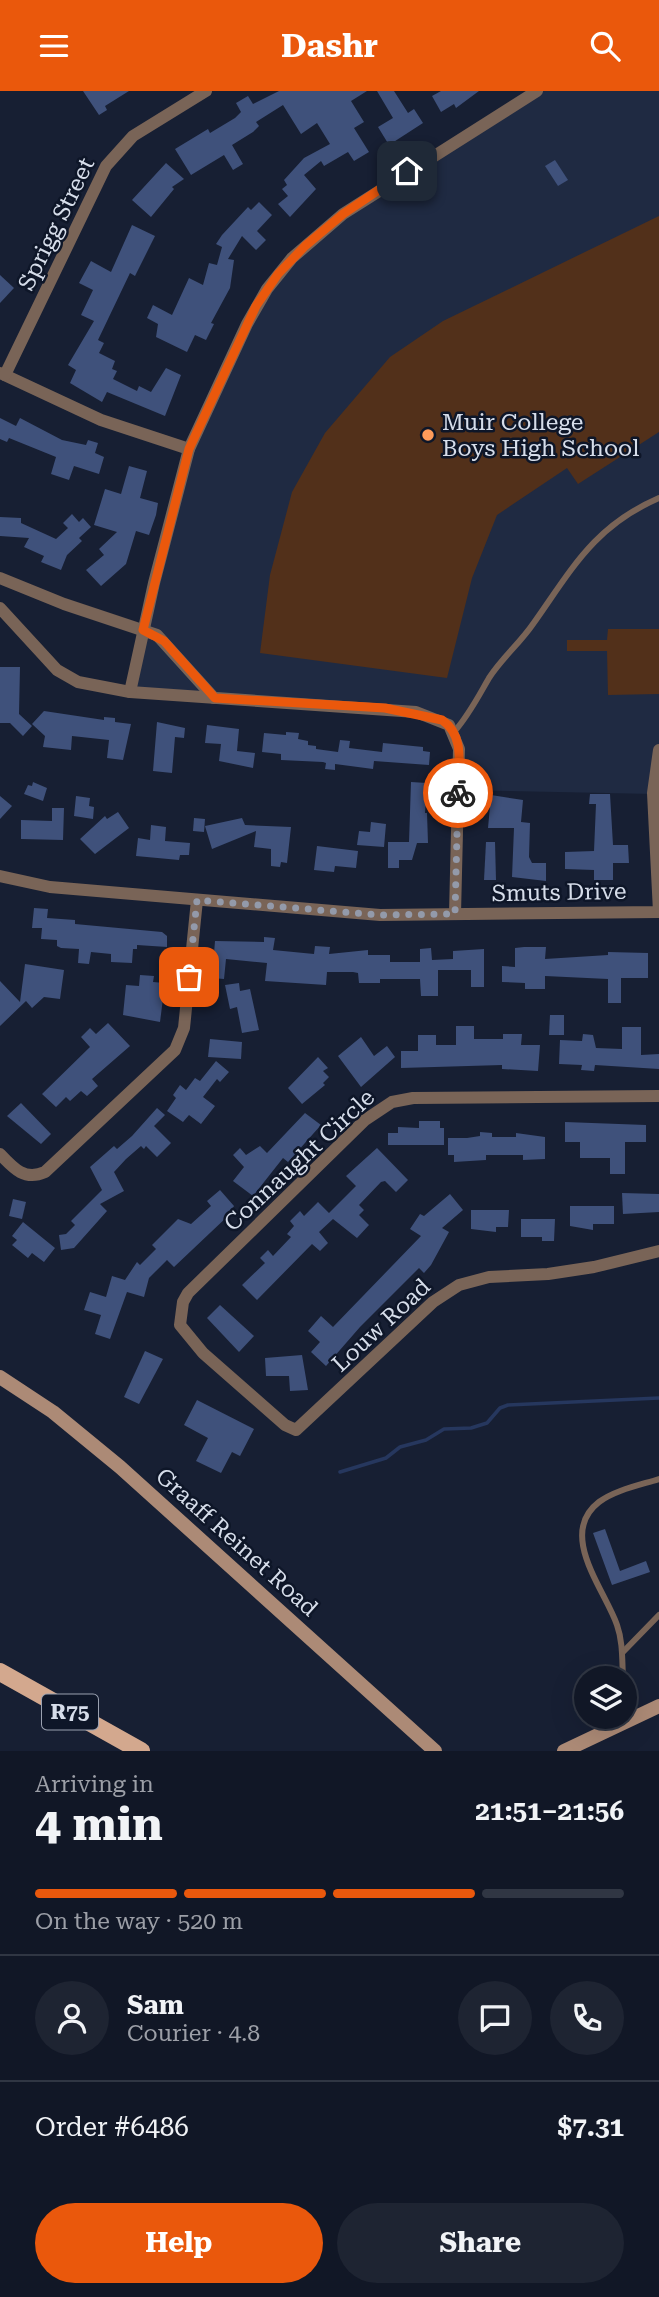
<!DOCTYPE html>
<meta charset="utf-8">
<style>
:root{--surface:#111726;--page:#1e2432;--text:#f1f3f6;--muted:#9c9fa7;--line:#303643;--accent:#ea580c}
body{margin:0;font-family:"Roboto Serif",serif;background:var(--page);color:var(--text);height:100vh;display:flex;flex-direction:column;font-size:26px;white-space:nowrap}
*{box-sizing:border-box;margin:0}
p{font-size:23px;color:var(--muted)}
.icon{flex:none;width:38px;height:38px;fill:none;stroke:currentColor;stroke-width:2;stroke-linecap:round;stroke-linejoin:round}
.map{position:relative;height:1660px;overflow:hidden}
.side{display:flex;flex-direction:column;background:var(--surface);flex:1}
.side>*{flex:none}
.buttons{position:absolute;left:574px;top:1575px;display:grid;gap:14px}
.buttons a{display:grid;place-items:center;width:63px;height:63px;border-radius:50%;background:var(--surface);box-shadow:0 7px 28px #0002,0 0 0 2px var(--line);font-size:35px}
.pin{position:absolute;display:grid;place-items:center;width:60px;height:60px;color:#fff;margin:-30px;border-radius:14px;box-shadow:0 4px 10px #0006}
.courier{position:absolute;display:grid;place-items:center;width:70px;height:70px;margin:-35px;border:5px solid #ea580c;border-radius:50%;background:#fff;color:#222;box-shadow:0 2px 9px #0007}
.head em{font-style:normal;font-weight:700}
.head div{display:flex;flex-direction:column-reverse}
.head{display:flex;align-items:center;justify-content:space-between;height:119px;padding:0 35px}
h1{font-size:46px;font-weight:700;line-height:52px}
.bar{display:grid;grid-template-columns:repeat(4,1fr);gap:10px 7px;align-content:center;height:84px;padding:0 35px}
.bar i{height:9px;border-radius:5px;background:var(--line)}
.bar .active{background:var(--accent)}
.bar p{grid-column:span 4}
.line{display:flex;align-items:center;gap:18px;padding:0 35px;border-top:2px solid var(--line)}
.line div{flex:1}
.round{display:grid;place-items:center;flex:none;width:74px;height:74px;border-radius:37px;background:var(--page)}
.action{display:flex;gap:14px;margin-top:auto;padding:14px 35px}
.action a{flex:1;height:80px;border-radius:42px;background:var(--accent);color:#fff;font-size:28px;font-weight:700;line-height:80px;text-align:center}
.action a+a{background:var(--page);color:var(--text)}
header{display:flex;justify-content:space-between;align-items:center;height:91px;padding:0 35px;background:var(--accent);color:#fff;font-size:32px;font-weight:700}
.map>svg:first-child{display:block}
.built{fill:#1f2a42}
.green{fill:#52301a}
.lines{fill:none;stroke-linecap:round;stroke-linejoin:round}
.stream{stroke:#26375e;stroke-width:3.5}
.building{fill:#3f517b}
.lane{stroke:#796457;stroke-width:6}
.street{stroke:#796457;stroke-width:12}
.secondary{stroke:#ac8a76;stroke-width:14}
.primary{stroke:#d3a88e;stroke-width:18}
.done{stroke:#939aaa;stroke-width:7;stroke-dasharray:0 12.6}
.route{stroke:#ea580c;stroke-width:9}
.poi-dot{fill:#ff9b5a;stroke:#0e1628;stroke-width:2.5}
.labels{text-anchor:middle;stroke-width:5;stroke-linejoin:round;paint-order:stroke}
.shield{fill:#0e1628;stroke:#9aa1b0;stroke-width:2}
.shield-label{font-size:21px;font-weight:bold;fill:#d6ddea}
.street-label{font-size:23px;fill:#d6ddea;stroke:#0e1628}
.poi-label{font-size:23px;fill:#d6ddea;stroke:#0e1628;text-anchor:start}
</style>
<header><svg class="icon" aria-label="menu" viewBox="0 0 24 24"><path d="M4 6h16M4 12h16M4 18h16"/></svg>Dashr<svg class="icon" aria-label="search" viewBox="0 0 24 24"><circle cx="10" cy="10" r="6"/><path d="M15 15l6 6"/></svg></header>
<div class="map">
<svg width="659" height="1660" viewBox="0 0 659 1660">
<rect width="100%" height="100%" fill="#171f33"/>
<polygon class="built" points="538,0 659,0 659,662 654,703 454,699 457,659 448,635 417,620 128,602 190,359 254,214 304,154"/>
<g class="green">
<polygon points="659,125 659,341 578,393 567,377 497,424 472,487 447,587 260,562 270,484 292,401 325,342 390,266 443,230"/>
<polygon points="608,538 659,538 659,603 608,604 607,560 567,560 567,549 607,549"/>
</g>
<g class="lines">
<polyline class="stream" points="340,1381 386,1367 400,1356 426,1349 444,1338 471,1337 487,1332 500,1317 508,1314 659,1307"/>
</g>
<g class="building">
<polygon points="83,0 129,0 105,15 107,19 99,24"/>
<polygon points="279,0 367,0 351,10 364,31 354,37 369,61 354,70 348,61 324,75 321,70 304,84 316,98 290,126 278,113 288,105 282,98 287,94 284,89 304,67 330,53 317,32 301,43 283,14 256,31 259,35 253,41 232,54 243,73 233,79 224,64 191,84 175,58 208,38 210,42 235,27 241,21 236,12 248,5 253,13"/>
<polygon points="377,0 394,0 408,22 414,18 423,32 389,54 378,36 393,27"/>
<polygon points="441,0 479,0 456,17 454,13 441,21 432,5"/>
<polygon points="555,69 568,89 558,95 545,75"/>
<polygon points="166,72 184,88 172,96 174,98 151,126 132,109"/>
<polygon points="259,111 272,124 257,140 266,149 256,159 242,145 228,168 234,169 230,197 211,232 214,233 206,249 195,244 187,261 156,246 158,233 147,227 153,214 172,224 189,187 203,194 209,172 217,174 222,156 216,153 222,144 248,116 251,119"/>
<polygon points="132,134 155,145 135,185 130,182 98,249 104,252 99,262 115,270 112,278 117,280 113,288 137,300 139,295 151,301 166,277 181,284 165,325 107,301 102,311 70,292 76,279 68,274 94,230 81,224 93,199 79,192 91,170 111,181"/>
<polygon points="0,184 14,197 0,212"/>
<polygon points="0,327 16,335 20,327 62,349 86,354 88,349 98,352 95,362 104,366 99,383 74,375 69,389 51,383 56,366 9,347 7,351 0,348"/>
<polygon points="129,375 147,380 140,407 158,412 156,424 149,444 136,440 126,473 101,495 86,479 104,464 99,458 117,441 94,434 105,398 121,403"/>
<polygon points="72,423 79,431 83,427 91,436 79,447 82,450 67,464 61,479 41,471 44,465 24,456 29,447 0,445 0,426 21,427 21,432 56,448 68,437 63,432"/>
<polygon points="0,576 20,576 19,623 32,635 23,645 10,632 0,632"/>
<polygon points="44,620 104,629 104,626 115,627 115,631 131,633 123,669 107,667 109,649 72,645 71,659 43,656 45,645 32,633"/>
<polygon points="157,631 185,637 184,647 175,646 172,682 153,680"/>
<polygon points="207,634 239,638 237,660 255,662 253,677 219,670 221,653 205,652"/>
<polygon points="286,641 299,642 298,648 308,650 308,654 316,655 316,658 338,661 340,649 350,650 349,657 382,661 383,652 423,656 423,660 430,661 429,674 374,670 373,678 335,673 335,679 325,678 326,672 323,671 281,669 281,663 262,661 264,642 286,644"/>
<polygon points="33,691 47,697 43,710 24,703 28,694 32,695"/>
<polygon points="411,691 427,692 425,722 427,722 428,752 417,752 412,769 399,769 399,777 388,777 388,751 409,751"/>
<polygon points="590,703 610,703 613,754 628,754 629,772 613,772 613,789 594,789 594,779 565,778 565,761 594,760 596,713 589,713"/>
<polygon points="491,704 523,709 521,731 530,732 529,766 532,772 546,772 546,790 512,786 514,737 488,737"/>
<polygon points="0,705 12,715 0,728"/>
<polygon points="76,705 90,707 89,715 94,716 93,728 74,725"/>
<polygon points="52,717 64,717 63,749 21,748 21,729 52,730"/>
<polygon points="118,721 129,737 95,763 80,748 105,725 107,728"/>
<polygon points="194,727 205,728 204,741 193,740"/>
<polygon points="242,727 245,734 291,736 287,772 281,771 280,776 271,775 271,758 254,756 256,740 212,758 205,735"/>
<polygon points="371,731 386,733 384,756 357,754 359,740 370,741"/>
<polygon points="151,734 166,736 165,750 190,752 189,764 180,764 179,769 136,765 138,747 150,749"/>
<polygon points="486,751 495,751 496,789 484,789"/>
<polygon points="317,755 358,760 356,777 335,775 334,781 314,779"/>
<polygon points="34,817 48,818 47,827 75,829 75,833 162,841 167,845 167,856 137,854 137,858 133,858 132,872 111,871 111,863 91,861 89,873 78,872 79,858 61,857 57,855 57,849 41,848 42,837 32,837"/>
<polygon points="264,846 275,847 273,859 314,863 315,855 330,856 329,863 368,859 368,864 390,864 390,871 420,871 420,858 431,857 432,869 453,868 453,860 484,858 484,896 471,896 471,879 438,879 438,905 421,905 420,888 380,888 380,892 359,892 358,882 353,881 327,881 326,894 265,890 267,872 226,868 224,888 212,887 215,850 264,851"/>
<polygon points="524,856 546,856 545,868 608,864 608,861 648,862 648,887 621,887 621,912 608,912 608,888 545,885 545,898 525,898 525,892 502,891 502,875 515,876 515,857"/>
<polygon points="25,873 64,879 60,908 44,906 32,917 26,910 0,935 0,890 20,911"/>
<polygon points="140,884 154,885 153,891 165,892 160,931 123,924 126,894 139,895"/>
<polygon points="239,892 240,900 250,898 259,939 242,942 237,916 230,918 225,894"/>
<polygon points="550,924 564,924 564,944 549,944"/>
<polygon points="108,932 130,955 92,988 98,995 87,1005 81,1000 70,1010 66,1006 56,1016 42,1003 90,956 81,946 90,937 96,943"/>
<polygon points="456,935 474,935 474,948 503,948 503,943 522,943 521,954 540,954 538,980 502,978 502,974 401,977 401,960 418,960 418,944 436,944 436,954 456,954"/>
<polygon points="622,936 641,936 641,964 659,963 659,978 595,974 594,980 581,979 582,974 559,973 560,949 582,950 583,943 593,944 596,957 622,958"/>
<polygon points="361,946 374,965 387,955 395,966 361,996 338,965"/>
<polygon points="210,948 242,951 241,968 208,966"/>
<polygon points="318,966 328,977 323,980 329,986 323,992 325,994 302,1013 288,997"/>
<polygon points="216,970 229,981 220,991 217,988 203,1006 215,1015 201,1033 189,1024 183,1031 167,1020 176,1007 173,1004 180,994 186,999 195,987 200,990"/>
<polygon points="21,1012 51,1043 41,1053 7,1025"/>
<polygon points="157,1017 165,1024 154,1035 171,1052 157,1066 146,1055 144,1058 141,1055 126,1068 114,1081 124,1100 100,1113 107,1120 74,1157 61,1159 59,1144 66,1143 75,1134 71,1130 102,1099 90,1076 114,1055 117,1058 132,1045"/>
<polygon points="305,1022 321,1034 288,1071 283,1067 253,1105 233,1090 244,1076 233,1064 240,1057 246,1064 260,1055 267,1062"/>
<polygon points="419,1030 440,1030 440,1037 444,1037 444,1054 388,1054 388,1042 398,1042 398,1036 419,1037"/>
<polygon points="565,1031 646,1034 646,1051 625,1051 625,1083 610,1083 610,1067 580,1067 580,1051 565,1051"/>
<polygon points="480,1041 492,1042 492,1046 516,1046 516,1042 545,1046 545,1068 523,1069 523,1064 486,1064 486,1069 454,1071 454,1064 448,1064 448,1047 467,1047 480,1045"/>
<polygon points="377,1057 408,1089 396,1101 385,1090 381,1091 359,1114 364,1119 359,1124 369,1134 357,1147 333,1128 319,1141 328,1152 320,1160 312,1153 257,1209 242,1194 265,1172 260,1167 268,1159 273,1165 291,1146 287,1143 294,1135 290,1130 300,1120 304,1125 318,1111 329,1122 356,1095 346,1085"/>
<polygon points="220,1099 234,1115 229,1124 174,1176 167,1169 149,1187 144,1206 127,1201 110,1248 95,1243 101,1224 84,1219 90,1201 106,1206 112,1185 125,1189 137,1171 140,1174 156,1158 152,1154 178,1128 191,1133 211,1115 207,1110"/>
<polygon points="622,1102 659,1103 659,1121 623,1123"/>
<polygon points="450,1103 463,1119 442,1137 449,1141 431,1174 424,1182 419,1177 360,1236 326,1275 311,1261 320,1251 308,1240 321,1225 333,1236 421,1145 410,1138 420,1123 424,1125"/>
<polygon points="13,1108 26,1111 22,1128 9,1125"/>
<polygon points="570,1115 614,1115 614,1133 593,1133 593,1139 570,1135"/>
<polygon points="471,1119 509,1119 508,1136 496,1136 496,1141 471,1138"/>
<polygon points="521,1128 555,1128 554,1150 542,1150 542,1146 521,1146"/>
<polygon points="23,1131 55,1157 44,1171 32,1162 28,1167 12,1154 17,1149 12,1145"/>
<polygon points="220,1214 254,1245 239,1261 207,1227"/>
<polygon points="145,1260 163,1268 139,1313 124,1306"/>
<polygon points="302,1264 308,1299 290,1300 289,1285 266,1285 265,1267"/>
<polygon points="197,1309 254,1338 240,1365 232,1361 221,1382 196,1370 208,1347 184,1334"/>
<polygon points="605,1438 620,1480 646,1470 650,1481 612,1494 593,1442"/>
</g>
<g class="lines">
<g class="lane">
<path d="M454 641C469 624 478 606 489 587 502 567 520 552 533 533 572 478 594 435 659 407"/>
<polyline points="623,1561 659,1524"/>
<path d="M623 1587C622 1569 623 1551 617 1534 605 1499 557 1443 599 1411 615 1399 640 1394 659 1388"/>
</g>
<g class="street">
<polyline points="0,282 101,329 189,358"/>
<polyline points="5,284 106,75 133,45 206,0"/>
<polyline points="0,487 64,513 157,544 214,607"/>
<polyline points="0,517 57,579 78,591 130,601 416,621 449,634 459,658 455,823"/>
<polyline points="130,601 154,492 189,358 247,233 267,198 292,167 343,123 537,0"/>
<polyline points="0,785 50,796 380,824 659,821 653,702 659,659"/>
<polyline points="659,1005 413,1007 392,1011 365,1029 188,1202 183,1211 180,1234 203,1262 285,1334 296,1339 433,1211 459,1194 489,1186 548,1183 594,1176 659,1160"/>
<path d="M0 1063C14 1078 25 1090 45 1081L175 959 184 937 197 809"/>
</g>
<g class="secondary">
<polyline points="0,1286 53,1321 120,1376 435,1660"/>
<polyline points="564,1660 659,1615"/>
</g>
<polyline class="primary" points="0,1581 141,1660"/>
</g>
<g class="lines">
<polyline class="done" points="189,886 197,809 380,824 455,823 458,702"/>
<path class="route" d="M407 80 343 123 305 155 278 183 256 215 189 358 143 539 164 550 215 607 385 617 442 629C466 645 458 676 458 702"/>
</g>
<circle class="poi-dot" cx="428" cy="344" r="7"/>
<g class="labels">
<rect class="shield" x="42" y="1603.5" width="56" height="35" rx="5"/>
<g class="shield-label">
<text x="70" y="1628">R75</text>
</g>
<g class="street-label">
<text transform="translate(56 133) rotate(-64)" y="8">Sprigg Street</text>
<text transform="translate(559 801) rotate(-1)" y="8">Smuts Drive</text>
<text transform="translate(299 1069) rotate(-43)" y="8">Connaught Circle</text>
<text transform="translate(381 1234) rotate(-43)" y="8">Louw Road</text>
<text transform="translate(237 1451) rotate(42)" y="8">Graaff Reinet Road</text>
</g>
<g class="poi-label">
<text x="442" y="339">Muir College<tspan x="442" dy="26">Boys High School</tspan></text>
</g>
</g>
</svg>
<div class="buttons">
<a><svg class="icon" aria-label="layers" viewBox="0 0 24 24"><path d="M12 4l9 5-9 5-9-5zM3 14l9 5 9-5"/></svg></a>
</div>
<div class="pin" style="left:189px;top:886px;background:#ea580c"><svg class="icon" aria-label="bag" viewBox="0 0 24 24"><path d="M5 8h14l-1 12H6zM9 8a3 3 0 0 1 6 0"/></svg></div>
<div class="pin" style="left:407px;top:80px;background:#1f2937"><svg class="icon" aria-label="home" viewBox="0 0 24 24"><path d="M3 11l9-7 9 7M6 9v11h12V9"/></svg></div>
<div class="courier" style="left:458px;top:702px"><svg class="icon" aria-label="bike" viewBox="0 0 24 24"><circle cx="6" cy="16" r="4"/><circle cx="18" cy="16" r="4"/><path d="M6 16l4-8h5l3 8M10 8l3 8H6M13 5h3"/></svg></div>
</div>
<section class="side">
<div class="head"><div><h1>4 min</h1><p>Arriving in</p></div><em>21:51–21:56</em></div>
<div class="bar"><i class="active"></i><i class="active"></i><i class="active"></i><i></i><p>On the way · 520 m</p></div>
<div class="line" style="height:126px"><a class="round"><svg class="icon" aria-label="person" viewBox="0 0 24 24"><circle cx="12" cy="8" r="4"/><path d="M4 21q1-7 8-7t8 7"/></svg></a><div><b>Sam</b><p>Courier · 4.8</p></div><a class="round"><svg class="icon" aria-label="chat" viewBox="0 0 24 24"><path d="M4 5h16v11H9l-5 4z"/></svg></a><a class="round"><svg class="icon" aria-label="phone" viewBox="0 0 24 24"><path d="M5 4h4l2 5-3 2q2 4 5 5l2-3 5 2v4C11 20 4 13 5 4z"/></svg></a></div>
<div class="line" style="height:91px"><div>Order #6486</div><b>$7.31</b></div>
<div class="action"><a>Help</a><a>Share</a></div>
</section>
